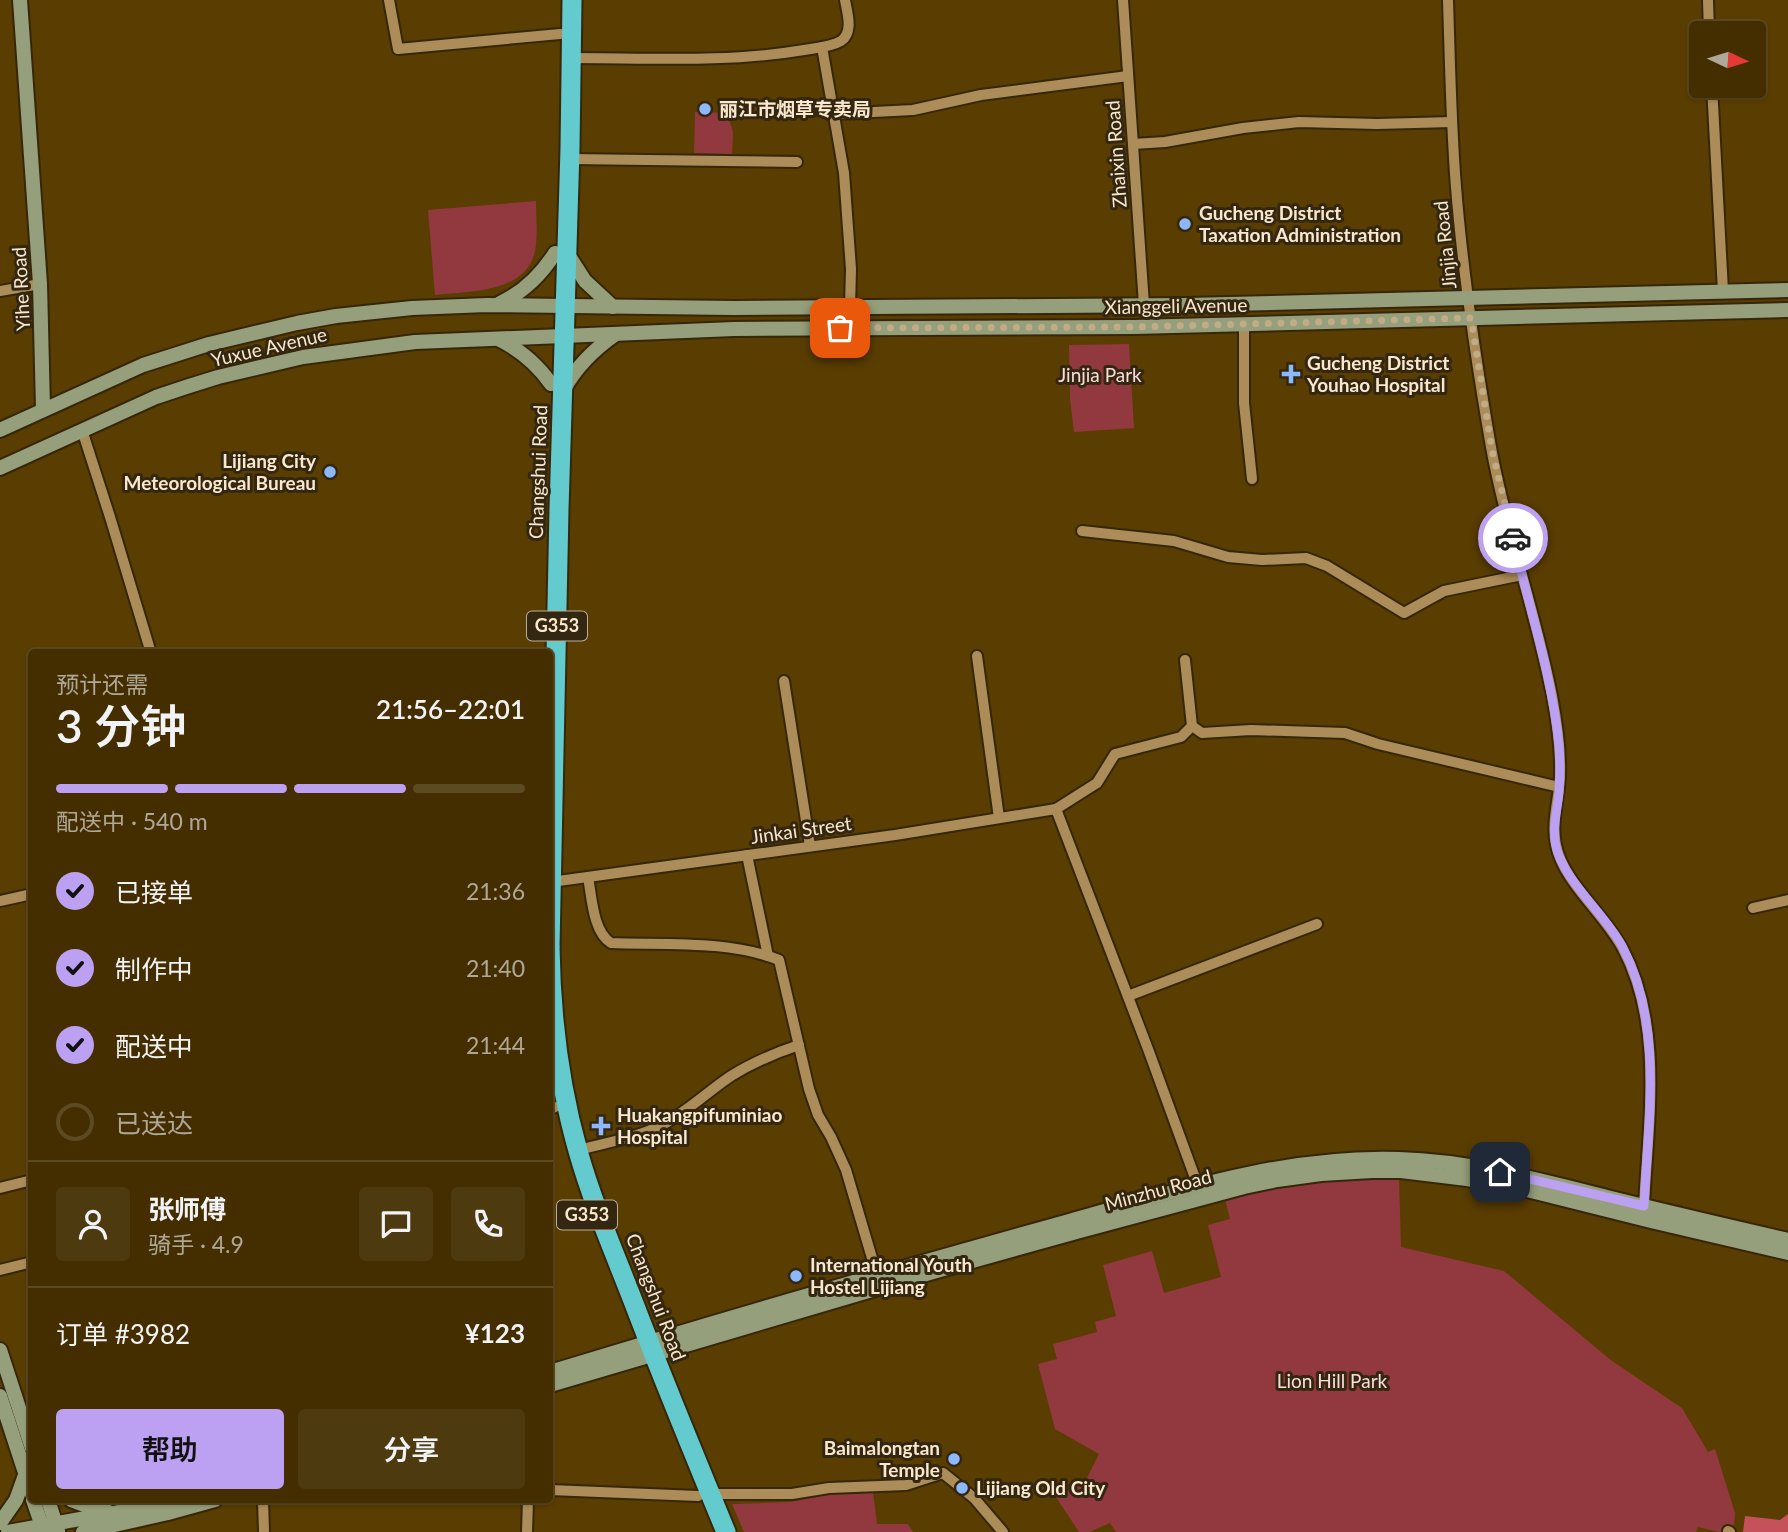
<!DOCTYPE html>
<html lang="zh">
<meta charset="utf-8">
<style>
:root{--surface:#442e00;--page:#4e3a0f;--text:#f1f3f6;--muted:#afa899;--line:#5c4a22;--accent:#bca0f2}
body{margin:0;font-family:Lato,"Noto Sans SC",sans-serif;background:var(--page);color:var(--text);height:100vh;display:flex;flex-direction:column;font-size:26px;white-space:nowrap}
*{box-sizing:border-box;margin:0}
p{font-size:23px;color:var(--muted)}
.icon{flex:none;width:38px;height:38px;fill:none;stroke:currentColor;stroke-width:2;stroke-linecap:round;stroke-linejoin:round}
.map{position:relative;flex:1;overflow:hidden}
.details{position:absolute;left:28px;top:649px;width:525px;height:854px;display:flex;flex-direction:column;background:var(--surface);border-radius:7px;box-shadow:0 2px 5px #0004,0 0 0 2px var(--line)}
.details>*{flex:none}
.needle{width:46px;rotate:94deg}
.controls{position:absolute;left:1689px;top:21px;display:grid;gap:14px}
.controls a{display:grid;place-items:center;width:77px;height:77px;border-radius:7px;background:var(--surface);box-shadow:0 2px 5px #0004,0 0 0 2px var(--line);font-size:35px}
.pin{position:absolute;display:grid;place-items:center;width:60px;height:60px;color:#fff;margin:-30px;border-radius:14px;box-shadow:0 4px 10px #0006}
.courier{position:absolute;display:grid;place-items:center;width:70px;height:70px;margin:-35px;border:5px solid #bca0f2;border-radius:50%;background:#fff;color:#222;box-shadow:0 2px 9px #0007}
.overview em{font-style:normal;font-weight:600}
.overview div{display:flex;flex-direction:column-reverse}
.overview{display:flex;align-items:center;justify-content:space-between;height:119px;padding:0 28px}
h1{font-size:46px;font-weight:600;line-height:52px}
.bar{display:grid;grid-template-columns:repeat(4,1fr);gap:10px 7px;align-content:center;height:84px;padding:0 28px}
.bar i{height:9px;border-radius:5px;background:var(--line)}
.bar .active{background:var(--accent)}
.bar p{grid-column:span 4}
.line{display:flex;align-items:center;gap:18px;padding:0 28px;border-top:2px solid var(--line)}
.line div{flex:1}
.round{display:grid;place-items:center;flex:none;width:74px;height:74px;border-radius:7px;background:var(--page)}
ol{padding:0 28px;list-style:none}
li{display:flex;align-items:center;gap:21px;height:77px}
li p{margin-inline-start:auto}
li .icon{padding:7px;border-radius:50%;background:var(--accent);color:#111;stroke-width:4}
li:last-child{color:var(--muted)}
li i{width:38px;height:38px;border:4px solid var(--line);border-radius:50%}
.action{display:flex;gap:14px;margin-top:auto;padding:14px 28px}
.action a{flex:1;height:80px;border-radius:7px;background:var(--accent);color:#111;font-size:28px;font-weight:600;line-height:80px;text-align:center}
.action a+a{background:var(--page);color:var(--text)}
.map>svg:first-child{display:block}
.green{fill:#92393f}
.forest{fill:#c5525a}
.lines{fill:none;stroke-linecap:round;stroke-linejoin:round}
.street-casing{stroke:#36260a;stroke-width:14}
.secondary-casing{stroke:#36260a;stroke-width:18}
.highway-casing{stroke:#36260a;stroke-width:23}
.street{stroke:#ac8c58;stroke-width:10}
.secondary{stroke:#969f7b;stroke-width:14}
.highway{stroke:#63cbce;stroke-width:19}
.done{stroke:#c2ac86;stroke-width:7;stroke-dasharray:0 12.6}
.route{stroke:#bca0f2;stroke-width:9}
.poi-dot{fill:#8db9fc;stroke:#342711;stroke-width:2.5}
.labels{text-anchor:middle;stroke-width:6;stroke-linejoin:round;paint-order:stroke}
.shield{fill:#342711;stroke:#bfae95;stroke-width:2}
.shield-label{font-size:18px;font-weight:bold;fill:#fae8ce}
.poi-label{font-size:19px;font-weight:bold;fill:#fae8ce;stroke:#342711;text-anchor:start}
.street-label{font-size:19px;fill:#fae8ce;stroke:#342711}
.park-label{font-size:19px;fill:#fadbda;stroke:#342711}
</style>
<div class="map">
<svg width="1788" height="1532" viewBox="0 0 1788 1532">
<rect width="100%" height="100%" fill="#5a3d00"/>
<g class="green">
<polygon points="695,112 727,113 733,132 732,154 694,153"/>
<path d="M536 201C536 216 538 237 535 251 526 294 468 291 435 295L428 210Z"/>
<polygon points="1129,344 1134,428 1074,432 1070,399 1069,345"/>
<polygon points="1380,1178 1399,1179 1401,1247 1504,1271 1612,1361 1682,1408 1708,1452 1715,1449 1735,1513 1734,1524 1729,1532 1719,1532 1698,1527 1696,1532 1116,1532 1110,1523 1089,1532 1079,1532 1056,1497 1086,1480 1099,1454 1055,1429 1038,1364 1057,1359 1053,1344 1097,1332 1095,1322 1116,1316 1103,1265 1152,1251 1164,1293 1221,1277 1208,1225 1230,1219 1225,1199 1305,1181"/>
<polygon points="841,1492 873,1492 877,1524 908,1524 913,1532 744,1532 732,1504 790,1502"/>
</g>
<polygon class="forest" points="1788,1514 1788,1532 1743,1532 1745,1516 1780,1520"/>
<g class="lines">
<defs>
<g id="street">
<polyline points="389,0 398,49 560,34"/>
<polyline points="1123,0 1144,305"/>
<path d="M1448 0C1450 62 1451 125 1456 187 1463 274 1476 361 1491 447 1506 531 1536 613 1552 696 1557 722 1561 750 1560 777 1559 799 1551 822 1556 845 1563 882 1605 914 1623 949 1664 1027 1648 1122 1644 1206"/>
<polyline points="1708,0 1709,33"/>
<polyline points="822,47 844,173 851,269 850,307"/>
<path d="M572 58C649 58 728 63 804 50 815 48 831 47 841 41 854 32 847 12 845 0"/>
<polyline points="1712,86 1723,291"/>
<polyline points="834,114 913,110 981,95 1128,76"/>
<polyline points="1133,144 1165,142 1243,128 1299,122 1377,124 1452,122"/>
<polyline points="570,159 797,162"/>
<polyline points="0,291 40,284"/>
<polyline points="1244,324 1244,403 1252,479"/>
<polyline points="82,430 110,517 151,653"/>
<polyline points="1082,531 1174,541 1228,557 1262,560 1306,558 1327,566 1404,613 1444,591 1522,575"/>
<polyline points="977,656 999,818"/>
<polyline points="1185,660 1192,726"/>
<polyline points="784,681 810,846"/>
<polyline points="1056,809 1148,1049 1198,1186"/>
<polyline points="747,855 768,956"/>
<path d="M588 877C592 898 593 932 611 943 665 945 729 940 779 960L809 1089 818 1115 831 1137 846 1170 877 1275"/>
<polyline points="551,882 895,835 1056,809 1097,783 1115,754 1181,737 1192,726 1202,733 1251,730 1345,733 1378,744 1559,787"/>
<polyline points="0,901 32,894"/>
<polyline points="1753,908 1788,900"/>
<polyline points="1128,996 1317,924"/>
<polyline points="550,1109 555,1107"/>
<path d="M578 1150C605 1143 635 1138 660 1126 686 1113 707 1092 731 1076 752 1063 775 1053 799 1045"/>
<polyline points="0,1188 32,1180"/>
<polyline points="0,1270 32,1262"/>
<polyline points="550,1490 698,1496"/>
<polyline points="710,1494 792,1494 829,1488 906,1485 943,1473 974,1498 1003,1532"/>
<polyline points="263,1500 264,1532"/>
<polyline points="1728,1531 1730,1532"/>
<polyline points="527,1532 528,1500"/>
</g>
<g id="secondary">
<polyline points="20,0 40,284 43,409"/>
<polyline points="567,253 585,281 613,307"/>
<path d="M500 303C524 292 541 275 555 253"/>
<path d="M498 339C521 350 537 364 551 384"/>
<path d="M564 389C577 366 594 349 616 334"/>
<polyline points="0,430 143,365 209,344 297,323 336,316 412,308 487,305 734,308 1187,305 1788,290"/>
<polyline points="0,468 156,397 186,387 218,377 303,357 415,342 734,329 1134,327 1788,310"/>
<polyline points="0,1350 32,1448"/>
<path d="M550 1372C717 1321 886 1272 1055 1225 1167 1194 1281 1155 1399 1159 1470 1161 1539 1180 1607 1197 1667 1212 1728 1226 1788 1240"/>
<polyline points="550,1385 933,1272 1080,1231 1244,1187 1277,1180 1321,1174 1372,1171 1401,1171 1467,1179 1527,1190 1651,1221 1788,1253"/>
<polyline points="0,1396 32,1494"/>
<polyline points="33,1500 44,1532"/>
<polyline points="48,1500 58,1531"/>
<polyline points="71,1500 92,1508 107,1511"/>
<polyline points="0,1523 16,1500 25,1475"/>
<polyline points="8,1532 114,1513 169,1500"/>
<polyline points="83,1532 168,1513 215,1500"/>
</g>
<g id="highway">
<polyline points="550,946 559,509 570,149 572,0"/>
<path d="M550 947C551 1016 559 1084 578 1151 593 1204 615 1254 635 1306 664 1382 695 1457 726 1532"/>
</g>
</defs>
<use href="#street" class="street-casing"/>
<use href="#secondary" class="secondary-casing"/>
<use href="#highway" class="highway-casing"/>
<use href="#street" class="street"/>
<use href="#secondary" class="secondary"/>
<use href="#highway" class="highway"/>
</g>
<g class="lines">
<polyline class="done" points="840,328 1134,327 1471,318 1492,450 1513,538"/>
<path class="route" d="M1500 1172 1644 1206C1648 1121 1664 1025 1622 946 1605 914 1567 884 1557 850 1551 831 1557 812 1559 793 1560 777 1560 761 1559 745 1552 675 1529 607 1513 538"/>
</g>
<g class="poi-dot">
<circle cx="705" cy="109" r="7"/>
<circle cx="1185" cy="224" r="7"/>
<path d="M1287.5 363.5h7v7h7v7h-7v7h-7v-7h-7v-7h7z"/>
<circle cx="330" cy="472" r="7"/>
<path d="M597.5 1115.5h7v7h7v7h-7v7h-7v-7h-7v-7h7z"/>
<circle cx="796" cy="1276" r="7"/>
<circle cx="954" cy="1459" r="7"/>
<circle cx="962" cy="1488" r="7"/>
</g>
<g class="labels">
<g class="shield">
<rect x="527" y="611.5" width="60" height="29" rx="5"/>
<rect x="557" y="1200.5" width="60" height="29" rx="5"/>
</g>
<g class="shield-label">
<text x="557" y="632">G353</text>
<text x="587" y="1221">G353</text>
</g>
<g class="poi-label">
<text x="719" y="116">丽江市烟草专卖局</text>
<text x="1199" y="220">Gucheng District<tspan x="1199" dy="22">Taxation Administration</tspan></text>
<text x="1307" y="370">Gucheng District<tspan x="1307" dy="22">Youhao Hospital</tspan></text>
<text x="316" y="468" text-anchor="end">Lijiang City<tspan x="316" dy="22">Meteorological Bureau</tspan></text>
<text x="617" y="1122">Huakangpifuminiao<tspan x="617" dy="22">Hospital</tspan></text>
<text x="810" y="1272">International Youth<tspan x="810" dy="22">Hostel Lijiang</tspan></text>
<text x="940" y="1455" text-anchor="end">Baimalongtan<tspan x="940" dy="22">Temple</tspan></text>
<text x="976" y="1495">Lijiang Old City</text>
</g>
<g class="street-label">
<text transform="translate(1116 154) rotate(-94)" y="7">Zhaixin Road</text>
<text transform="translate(1445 245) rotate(-96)" y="7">Jinjia Road</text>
<text transform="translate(21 289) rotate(-93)" y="7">Yihe Road</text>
<text transform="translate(1176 306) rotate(-1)" y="7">Xianggeli Avenue</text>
<text transform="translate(269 347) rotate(-13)" y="7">Yuxue Avenue</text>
<text transform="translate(538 472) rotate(-88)" y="7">Changshui Road</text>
<text transform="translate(801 830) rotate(-8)" y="7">Jinkai Street</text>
<text transform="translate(1158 1190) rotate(-15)" y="7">Minzhu Road</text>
<text transform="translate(656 1297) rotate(69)" y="7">Changshui Road</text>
</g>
<g class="park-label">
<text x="1100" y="382">Jinjia Park</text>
<text x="1332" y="1388">Lion Hill Park</text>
</g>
</g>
</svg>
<div class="controls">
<a><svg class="needle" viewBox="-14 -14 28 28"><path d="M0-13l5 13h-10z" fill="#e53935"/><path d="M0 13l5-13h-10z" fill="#afa899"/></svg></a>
</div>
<div class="pin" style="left:840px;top:328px;background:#ea580c"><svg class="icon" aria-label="bag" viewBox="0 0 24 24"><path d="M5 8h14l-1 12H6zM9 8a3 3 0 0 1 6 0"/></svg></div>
<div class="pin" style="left:1500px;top:1172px;background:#1f2937"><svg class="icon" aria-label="home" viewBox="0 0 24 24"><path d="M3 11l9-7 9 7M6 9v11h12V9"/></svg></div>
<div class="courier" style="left:1513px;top:538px"><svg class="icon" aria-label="car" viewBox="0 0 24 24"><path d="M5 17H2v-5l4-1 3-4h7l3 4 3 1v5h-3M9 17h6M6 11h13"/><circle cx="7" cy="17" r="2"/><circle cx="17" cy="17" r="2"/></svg></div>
<section class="details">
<div class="overview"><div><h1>3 分钟</h1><p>预计还需</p></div><em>21:56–22:01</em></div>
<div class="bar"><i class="active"></i><i class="active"></i><i class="active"></i><i></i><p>配送中 · 540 m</p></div>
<ol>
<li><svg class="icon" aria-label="check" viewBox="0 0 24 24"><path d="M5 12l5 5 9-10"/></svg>已接单<p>21:36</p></li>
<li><svg class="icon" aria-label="check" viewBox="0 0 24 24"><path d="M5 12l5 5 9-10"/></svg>制作中<p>21:40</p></li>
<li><svg class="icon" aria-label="check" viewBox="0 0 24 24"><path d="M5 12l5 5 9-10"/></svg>配送中<p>21:44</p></li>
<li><i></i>已送达</li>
</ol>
<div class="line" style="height:126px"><a class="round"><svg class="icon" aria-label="person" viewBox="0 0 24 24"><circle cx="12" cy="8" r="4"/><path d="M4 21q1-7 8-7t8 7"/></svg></a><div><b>张师傅</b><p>骑手 · 4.9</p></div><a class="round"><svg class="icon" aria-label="chat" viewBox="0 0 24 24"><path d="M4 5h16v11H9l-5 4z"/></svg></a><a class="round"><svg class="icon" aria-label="phone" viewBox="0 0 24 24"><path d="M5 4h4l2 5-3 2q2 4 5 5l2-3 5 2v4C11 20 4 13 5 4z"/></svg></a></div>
<div class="line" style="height:91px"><div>订单 #3982</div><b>¥123</b></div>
<div class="action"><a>帮助</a><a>分享</a></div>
</section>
</div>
